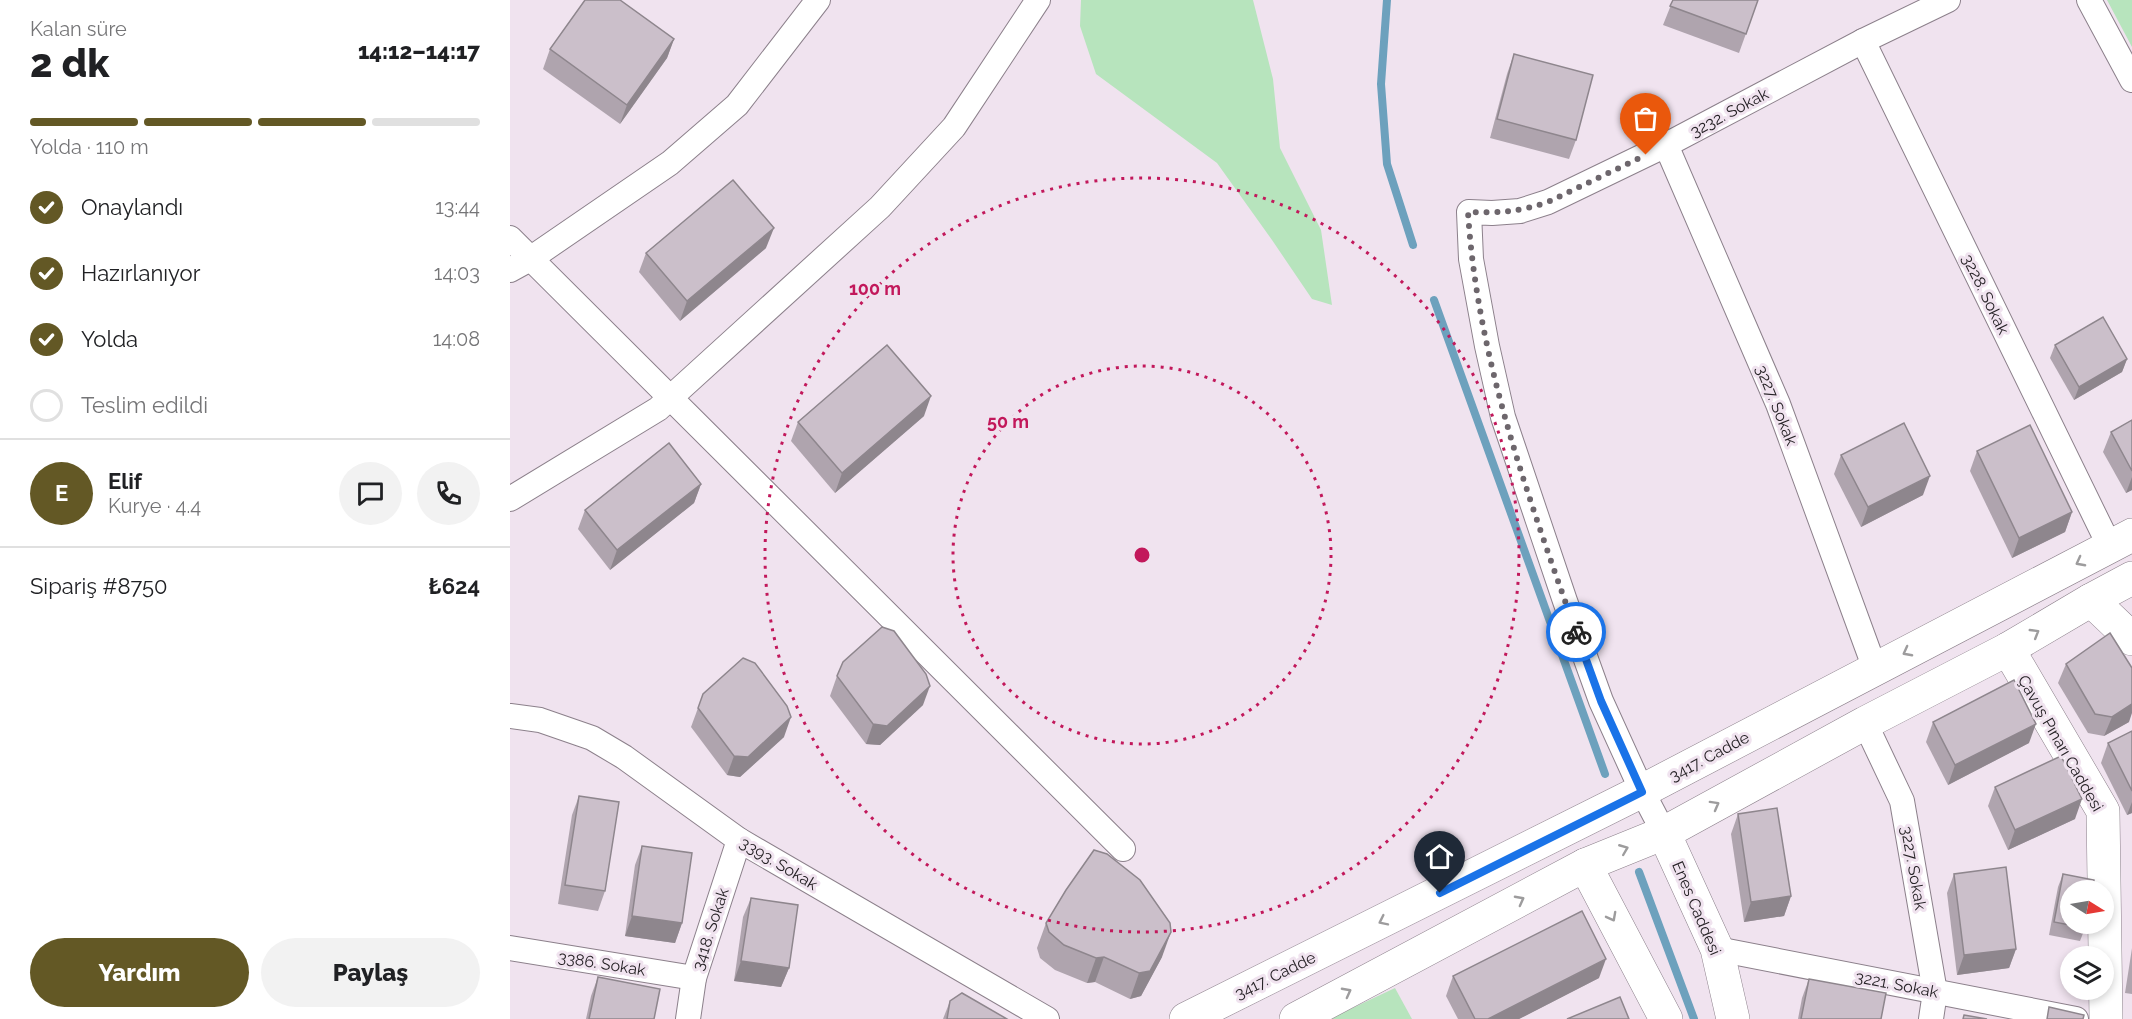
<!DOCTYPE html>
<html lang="tr">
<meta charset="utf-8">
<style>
:root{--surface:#fff;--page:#f2f2f2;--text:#202124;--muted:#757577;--line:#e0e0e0;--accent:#635825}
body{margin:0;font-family:Raleway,sans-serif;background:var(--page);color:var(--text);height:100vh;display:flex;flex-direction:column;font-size:22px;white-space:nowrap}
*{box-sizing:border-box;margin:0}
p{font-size:20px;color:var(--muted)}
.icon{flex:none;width:33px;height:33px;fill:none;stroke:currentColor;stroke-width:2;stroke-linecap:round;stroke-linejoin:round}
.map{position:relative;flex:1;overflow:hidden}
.sheet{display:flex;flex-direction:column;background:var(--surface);width:510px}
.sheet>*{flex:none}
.needle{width:39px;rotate:101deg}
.tools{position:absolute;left:1550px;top:880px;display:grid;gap:12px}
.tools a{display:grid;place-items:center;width:54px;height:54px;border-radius:50%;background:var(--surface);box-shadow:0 3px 9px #0003;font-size:30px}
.pin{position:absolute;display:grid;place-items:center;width:51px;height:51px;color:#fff;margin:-62px -26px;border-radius:50% 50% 50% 0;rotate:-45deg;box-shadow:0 0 6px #0007}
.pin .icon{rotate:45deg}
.courier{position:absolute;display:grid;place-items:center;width:60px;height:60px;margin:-30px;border:4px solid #1a73e8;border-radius:50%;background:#fff;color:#222;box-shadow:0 2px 8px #0007}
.overview em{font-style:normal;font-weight:800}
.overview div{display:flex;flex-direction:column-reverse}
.overview{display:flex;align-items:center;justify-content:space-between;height:102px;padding:0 30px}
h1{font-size:39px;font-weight:800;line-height:45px}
.bar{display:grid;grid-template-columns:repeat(4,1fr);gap:9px 6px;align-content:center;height:72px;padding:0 30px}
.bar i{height:8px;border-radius:4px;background:var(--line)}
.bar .active{background:var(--accent)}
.bar p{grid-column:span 4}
.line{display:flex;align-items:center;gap:15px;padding:0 30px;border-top:2px solid var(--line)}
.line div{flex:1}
.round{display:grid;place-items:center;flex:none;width:63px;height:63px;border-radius:32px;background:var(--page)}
ol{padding:0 30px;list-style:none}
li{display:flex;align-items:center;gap:18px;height:66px}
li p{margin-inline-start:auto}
li .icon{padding:6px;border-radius:50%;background:var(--accent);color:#fff;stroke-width:4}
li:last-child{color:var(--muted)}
li i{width:33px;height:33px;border:3px solid var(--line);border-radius:50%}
.button{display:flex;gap:12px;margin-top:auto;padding:12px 30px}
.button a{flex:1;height:69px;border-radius:36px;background:var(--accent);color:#fff;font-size:24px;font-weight:800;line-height:69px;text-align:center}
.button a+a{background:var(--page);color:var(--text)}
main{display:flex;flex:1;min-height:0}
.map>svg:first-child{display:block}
.green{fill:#b7e4bd}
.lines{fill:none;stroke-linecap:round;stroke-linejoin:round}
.stream{stroke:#6da1bd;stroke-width:8}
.street-casing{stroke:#8c808b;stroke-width:26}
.secondary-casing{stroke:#8c808b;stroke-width:34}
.street{stroke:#fff;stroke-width:24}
.secondary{stroke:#fff;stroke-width:33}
.wall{fill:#afa4ae}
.shaded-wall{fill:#8e868d}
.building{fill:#cbbfca;stroke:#8e868d;stroke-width:1.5}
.oneway{stroke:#9d9c9d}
.done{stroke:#6d666c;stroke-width:6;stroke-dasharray:0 10.8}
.route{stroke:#1a73e8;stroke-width:8}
.ring{fill:none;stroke:#c2185b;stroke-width:3;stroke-dasharray:3 6}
.labels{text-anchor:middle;stroke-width:6;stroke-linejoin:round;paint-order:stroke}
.street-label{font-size:16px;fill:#262226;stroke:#f0e3ef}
.centre{fill:#c2185b;stroke:#f0e3ef;stroke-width:3}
.ring-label{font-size:18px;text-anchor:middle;font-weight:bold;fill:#c2185b;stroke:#f0e3ef;stroke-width:6;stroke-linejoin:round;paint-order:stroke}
</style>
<main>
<section class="sheet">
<div class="overview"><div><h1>2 dk</h1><p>Kalan süre</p></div><em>14:12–14:17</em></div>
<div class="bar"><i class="active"></i><i class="active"></i><i class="active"></i><i></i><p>Yolda · 110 m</p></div>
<ol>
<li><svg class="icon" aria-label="check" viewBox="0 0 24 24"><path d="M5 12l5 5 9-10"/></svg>Onaylandı<p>13:44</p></li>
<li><svg class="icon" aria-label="check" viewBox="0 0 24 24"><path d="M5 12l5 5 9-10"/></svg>Hazırlanıyor<p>14:03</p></li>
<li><svg class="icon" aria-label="check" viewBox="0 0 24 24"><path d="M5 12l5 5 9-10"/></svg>Yolda<p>14:08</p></li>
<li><i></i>Teslim edildi</li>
</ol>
<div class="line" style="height:108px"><b class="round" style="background:var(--accent);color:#fff">E</b><div><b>Elif</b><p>Kurye · 4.4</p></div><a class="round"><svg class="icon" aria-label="chat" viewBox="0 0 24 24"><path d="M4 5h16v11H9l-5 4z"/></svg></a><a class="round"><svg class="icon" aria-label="phone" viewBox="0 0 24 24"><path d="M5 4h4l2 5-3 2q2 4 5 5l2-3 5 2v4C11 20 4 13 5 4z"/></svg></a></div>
<div class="line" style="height:78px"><div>Sipariş #8750</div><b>₺624</b></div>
<div class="button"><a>Yardım</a><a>Paylaş</a></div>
</section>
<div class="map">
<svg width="1622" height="1019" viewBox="0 0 1622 1019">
<rect width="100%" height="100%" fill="#f0e3ef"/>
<g class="green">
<polygon points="571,0 743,0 763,79 770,148 811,230 822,305 802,299 762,240 707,163 586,74 570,26"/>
<polygon points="1597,0 1622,0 1622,47"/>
<polygon points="885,988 902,1019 819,1019"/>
</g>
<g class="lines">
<g class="stream">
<polyline points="877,0 871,84 877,164 903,245"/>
<polyline points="924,300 1095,774"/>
<polyline points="1129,872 1184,1019"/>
</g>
<defs>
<g id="street">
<polyline points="1579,0 1622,80"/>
<polyline points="1353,41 1600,547"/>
<polyline points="1156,145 1268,404 1365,669"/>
<polyline points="0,238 613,849"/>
<polyline points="0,270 20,259 160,163 227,105 308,0"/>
<polyline points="0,499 148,409 370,207 444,127 528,0"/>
<polyline points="0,716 30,720 82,738 114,757 229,840 537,1019"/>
<polyline points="1355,723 1392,801 1425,992 1421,1019"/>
<polyline points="1154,833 1132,791 1091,701 1055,601 993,417 977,346 961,259 959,212 982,213 1010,211 1038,202 1156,145 1353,41 1438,0"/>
<polyline points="0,948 184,978"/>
<polyline points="1207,949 1566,1019"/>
<polyline points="178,1019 184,978 229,840"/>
</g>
<g id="secondary">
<polyline points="1581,600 1622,639"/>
<polyline points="1498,649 1593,811 1596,1019"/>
<polyline points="1154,833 1207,949 1223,1019"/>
<polyline points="1075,865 1156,1019"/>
<polyline points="676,1019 1132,791 1622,535"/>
<polyline points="786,1019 1075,865 1154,833 1355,723 1498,649 1581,600 1622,578"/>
</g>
</defs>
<use href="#street" class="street-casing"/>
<use href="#secondary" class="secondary-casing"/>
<use href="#street" class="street"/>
<use href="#secondary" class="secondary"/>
</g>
<g class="wall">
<polygon points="1163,0 1248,0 1229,53 1153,25"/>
<polygon points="164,39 157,58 110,124 33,69 40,49"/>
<polygon points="1004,54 1066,140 1059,159 980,138 997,74"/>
<polygon points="256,248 170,321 129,272 136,253"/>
<polygon points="1545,345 1617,359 1612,372 1564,400 1540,358"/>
<polygon points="414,416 325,493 281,441 288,422"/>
<polygon points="1622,420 1622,490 1616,493 1593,452 1601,432"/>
<polygon points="1467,451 1562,512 1555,532 1502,558 1460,471"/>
<polygon points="1331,455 1413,495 1351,527 1324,474"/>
<polygon points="191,484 184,503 100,570 68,529 75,510"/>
<polygon points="1556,664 1619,722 1594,736 1578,733 1548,683"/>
<polygon points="327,676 413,705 370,745 356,744 320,696"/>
<polygon points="188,708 274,737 230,777 217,775 181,727"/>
<polygon points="1423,722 1519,743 1438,785 1416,742"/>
<polygon points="1622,731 1622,813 1617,815 1591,763 1598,743"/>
<polygon points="1485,787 1565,819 1498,850 1478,806"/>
<polygon points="69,796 95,891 88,911 48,904 62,815"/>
<polygon points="1228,814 1281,896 1274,916 1234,922 1221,834"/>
<polygon points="132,846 172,923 165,943 115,936 125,865"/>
<polygon points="1444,874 1506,949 1499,968 1447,975 1437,893"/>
<polygon points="1553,874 1575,928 1570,941 1539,935 1548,887"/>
<polygon points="241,898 279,968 271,987 224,981 233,917"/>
<polygon points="536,923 652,957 631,996 620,999 585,982 577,983 545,970 530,958 527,948"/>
<polygon points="1622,948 1622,994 1615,993"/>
<polygon points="943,976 1089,978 1009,1019 948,1019 936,996"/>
<polygon points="88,977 144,1019 76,1019 81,996"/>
<polygon points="1299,979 1371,1019 1288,1019 1292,998"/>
<polygon points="440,1001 497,1019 433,1019"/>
</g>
<g class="shaded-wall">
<polygon points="164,39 157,58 110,124 117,105"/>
<polygon points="264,228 256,248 170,321 177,301"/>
<polygon points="1617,359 1612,372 1564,400 1569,387"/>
<polygon points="421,396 414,416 325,493 332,473"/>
<polygon points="1420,476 1413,495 1351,527 1358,507"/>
<polygon points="1622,477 1622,490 1616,493"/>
<polygon points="191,484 184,503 100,570 107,550"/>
<polygon points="1562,512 1555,532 1502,558 1509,538"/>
<polygon points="420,686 413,705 370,745 356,744 363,724"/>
<polygon points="1622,704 1622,713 1619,722 1594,736 1602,717"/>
<polygon points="281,717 274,737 230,777 217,775 224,756"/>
<polygon points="1526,724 1519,743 1438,785 1445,765"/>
<polygon points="1572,799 1565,819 1498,850 1505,830"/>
<polygon points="1622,802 1622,813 1617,815"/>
<polygon points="1281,896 1274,916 1234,922 1241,902"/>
<polygon points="122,916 172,923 165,943 115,936"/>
<polygon points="661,932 652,957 631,996 620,999 629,973"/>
<polygon points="1506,949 1499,968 1447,975 1454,955"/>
<polygon points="594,957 585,982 577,983 586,958"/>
<polygon points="1096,959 1089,978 1009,1019 978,1019"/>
<polygon points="231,961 279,968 271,987 224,981"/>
</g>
<g class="building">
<polygon points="75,0 110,0 164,39 117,105 40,49"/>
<polygon points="1163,0 1248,0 1236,34 1160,6"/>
<polygon points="1004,54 1083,75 1066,140 987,119"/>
<polygon points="223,180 264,228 177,301 136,253"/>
<polygon points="1593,317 1617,359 1569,387 1545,345"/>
<polygon points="377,345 421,396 332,473 288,422"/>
<polygon points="1622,420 1622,471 1601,432"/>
<polygon points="1394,423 1420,476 1358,507 1331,455"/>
<polygon points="1520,425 1562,512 1509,538 1467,451"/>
<polygon points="159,443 191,484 107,550 75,510"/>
<polygon points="372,627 384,631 416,674 420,686 377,726 363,724 327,676 333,662"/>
<polygon points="1600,633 1622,668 1622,704 1602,717 1585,714 1556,664"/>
<polygon points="233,658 245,663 277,706 281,717 238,757 224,756 188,708 193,694"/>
<polygon points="1504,680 1526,724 1445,765 1423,722"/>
<polygon points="1622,731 1622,791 1598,743"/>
<polygon points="1551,756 1572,799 1505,830 1485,787"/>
<polygon points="69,796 109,802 95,891 55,885"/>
<polygon points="1267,808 1281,896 1241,902 1228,814"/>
<polygon points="132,846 182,853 172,923 122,916"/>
<polygon points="584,850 597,854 630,880 660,923 661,932 640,971 629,973 594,957 586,958 554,945 539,932 536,923 556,890"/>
<polygon points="1496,867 1506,949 1454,955 1444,874"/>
<polygon points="1553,874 1584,880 1582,891 1560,891 1560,924 1576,924 1575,928 1544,922"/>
<polygon points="241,898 288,905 279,968 231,961"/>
<polygon points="1072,911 1096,959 978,1019 965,1019 943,976"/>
<polygon points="88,977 150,989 144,1019 79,1019"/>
<polygon points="1299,979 1376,993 1371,1019 1291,1019"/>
<polygon points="452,993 497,1019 437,1019 440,1001"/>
<polygon points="1110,997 1119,1019 1057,1019"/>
<polygon points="1539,1007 1574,1015 1573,1019 1537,1019"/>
<polygon points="1454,1015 1477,1019 1453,1019"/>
</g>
<defs><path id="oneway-chevron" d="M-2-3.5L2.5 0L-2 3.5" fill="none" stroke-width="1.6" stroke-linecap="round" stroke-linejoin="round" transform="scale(1.5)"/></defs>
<g class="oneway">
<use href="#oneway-chevron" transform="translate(1570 562) rotate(152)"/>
<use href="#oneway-chevron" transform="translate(1525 633) rotate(-31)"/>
<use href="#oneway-chevron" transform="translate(1397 652) rotate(152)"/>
<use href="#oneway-chevron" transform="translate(1205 805) rotate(-29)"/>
<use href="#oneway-chevron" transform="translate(1114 849) rotate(-22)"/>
<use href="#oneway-chevron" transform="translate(1010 900) rotate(-28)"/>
<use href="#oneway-chevron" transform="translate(1102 917) rotate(62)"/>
<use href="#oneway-chevron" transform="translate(873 921) rotate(154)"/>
<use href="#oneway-chevron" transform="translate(837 992) rotate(-28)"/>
</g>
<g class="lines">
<path class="done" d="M1066 632C1018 496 967 358 958 212 990 213 1008 212 1038 202L1136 155"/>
<polyline class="route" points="930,893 1132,792 1091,701 1066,632"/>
</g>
<g class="ring">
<circle cx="632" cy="555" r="189"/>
<circle cx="632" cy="555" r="377"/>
</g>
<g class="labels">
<g class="street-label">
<text transform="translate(1219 112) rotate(-28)" y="6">3232. Sokak</text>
<text transform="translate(1476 294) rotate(64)" y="6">3228. Sokak</text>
<text transform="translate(1267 405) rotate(68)" y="6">3227. Sokak</text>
<text transform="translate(1551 743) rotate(60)" y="6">Çavuş Pınarı Caddesi</text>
<text transform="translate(1199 756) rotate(-28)" y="6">3417. Cadde</text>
<text transform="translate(269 863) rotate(31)" y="6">3393. Sokak</text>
<text transform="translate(1404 868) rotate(80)" y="6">3227. Sokak</text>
<text transform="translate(1187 908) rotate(67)" y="6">Enes Caddesi</text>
<text transform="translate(200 929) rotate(-72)" y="6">3418. Sokak</text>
<text transform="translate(92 963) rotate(9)" y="6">3386. Sokak</text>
<text transform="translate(765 975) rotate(-26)" y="6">3417. Cadde</text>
<text transform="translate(1387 984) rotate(11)" y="6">3221. Sokak</text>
</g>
</g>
<circle cx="632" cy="555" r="9" class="centre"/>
<g class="ring-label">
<text x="365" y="295">100 m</text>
<text x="498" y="428">50 m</text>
</g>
</svg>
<div class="tools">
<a><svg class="needle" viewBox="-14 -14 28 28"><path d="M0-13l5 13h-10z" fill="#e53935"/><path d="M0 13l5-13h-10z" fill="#757577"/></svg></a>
<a><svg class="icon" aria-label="layers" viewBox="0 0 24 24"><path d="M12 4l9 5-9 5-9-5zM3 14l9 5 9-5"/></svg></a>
</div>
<div class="pin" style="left:1136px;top:155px;background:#ea580c"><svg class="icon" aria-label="bag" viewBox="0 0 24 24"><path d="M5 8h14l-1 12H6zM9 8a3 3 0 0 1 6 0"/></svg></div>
<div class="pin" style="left:930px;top:893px;background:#1f2937"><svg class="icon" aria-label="home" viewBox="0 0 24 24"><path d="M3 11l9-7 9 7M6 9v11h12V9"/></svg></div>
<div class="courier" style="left:1066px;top:632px"><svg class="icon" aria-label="bike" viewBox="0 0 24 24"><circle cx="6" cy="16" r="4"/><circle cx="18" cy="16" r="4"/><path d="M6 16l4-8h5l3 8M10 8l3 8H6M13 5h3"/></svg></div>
</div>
</main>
